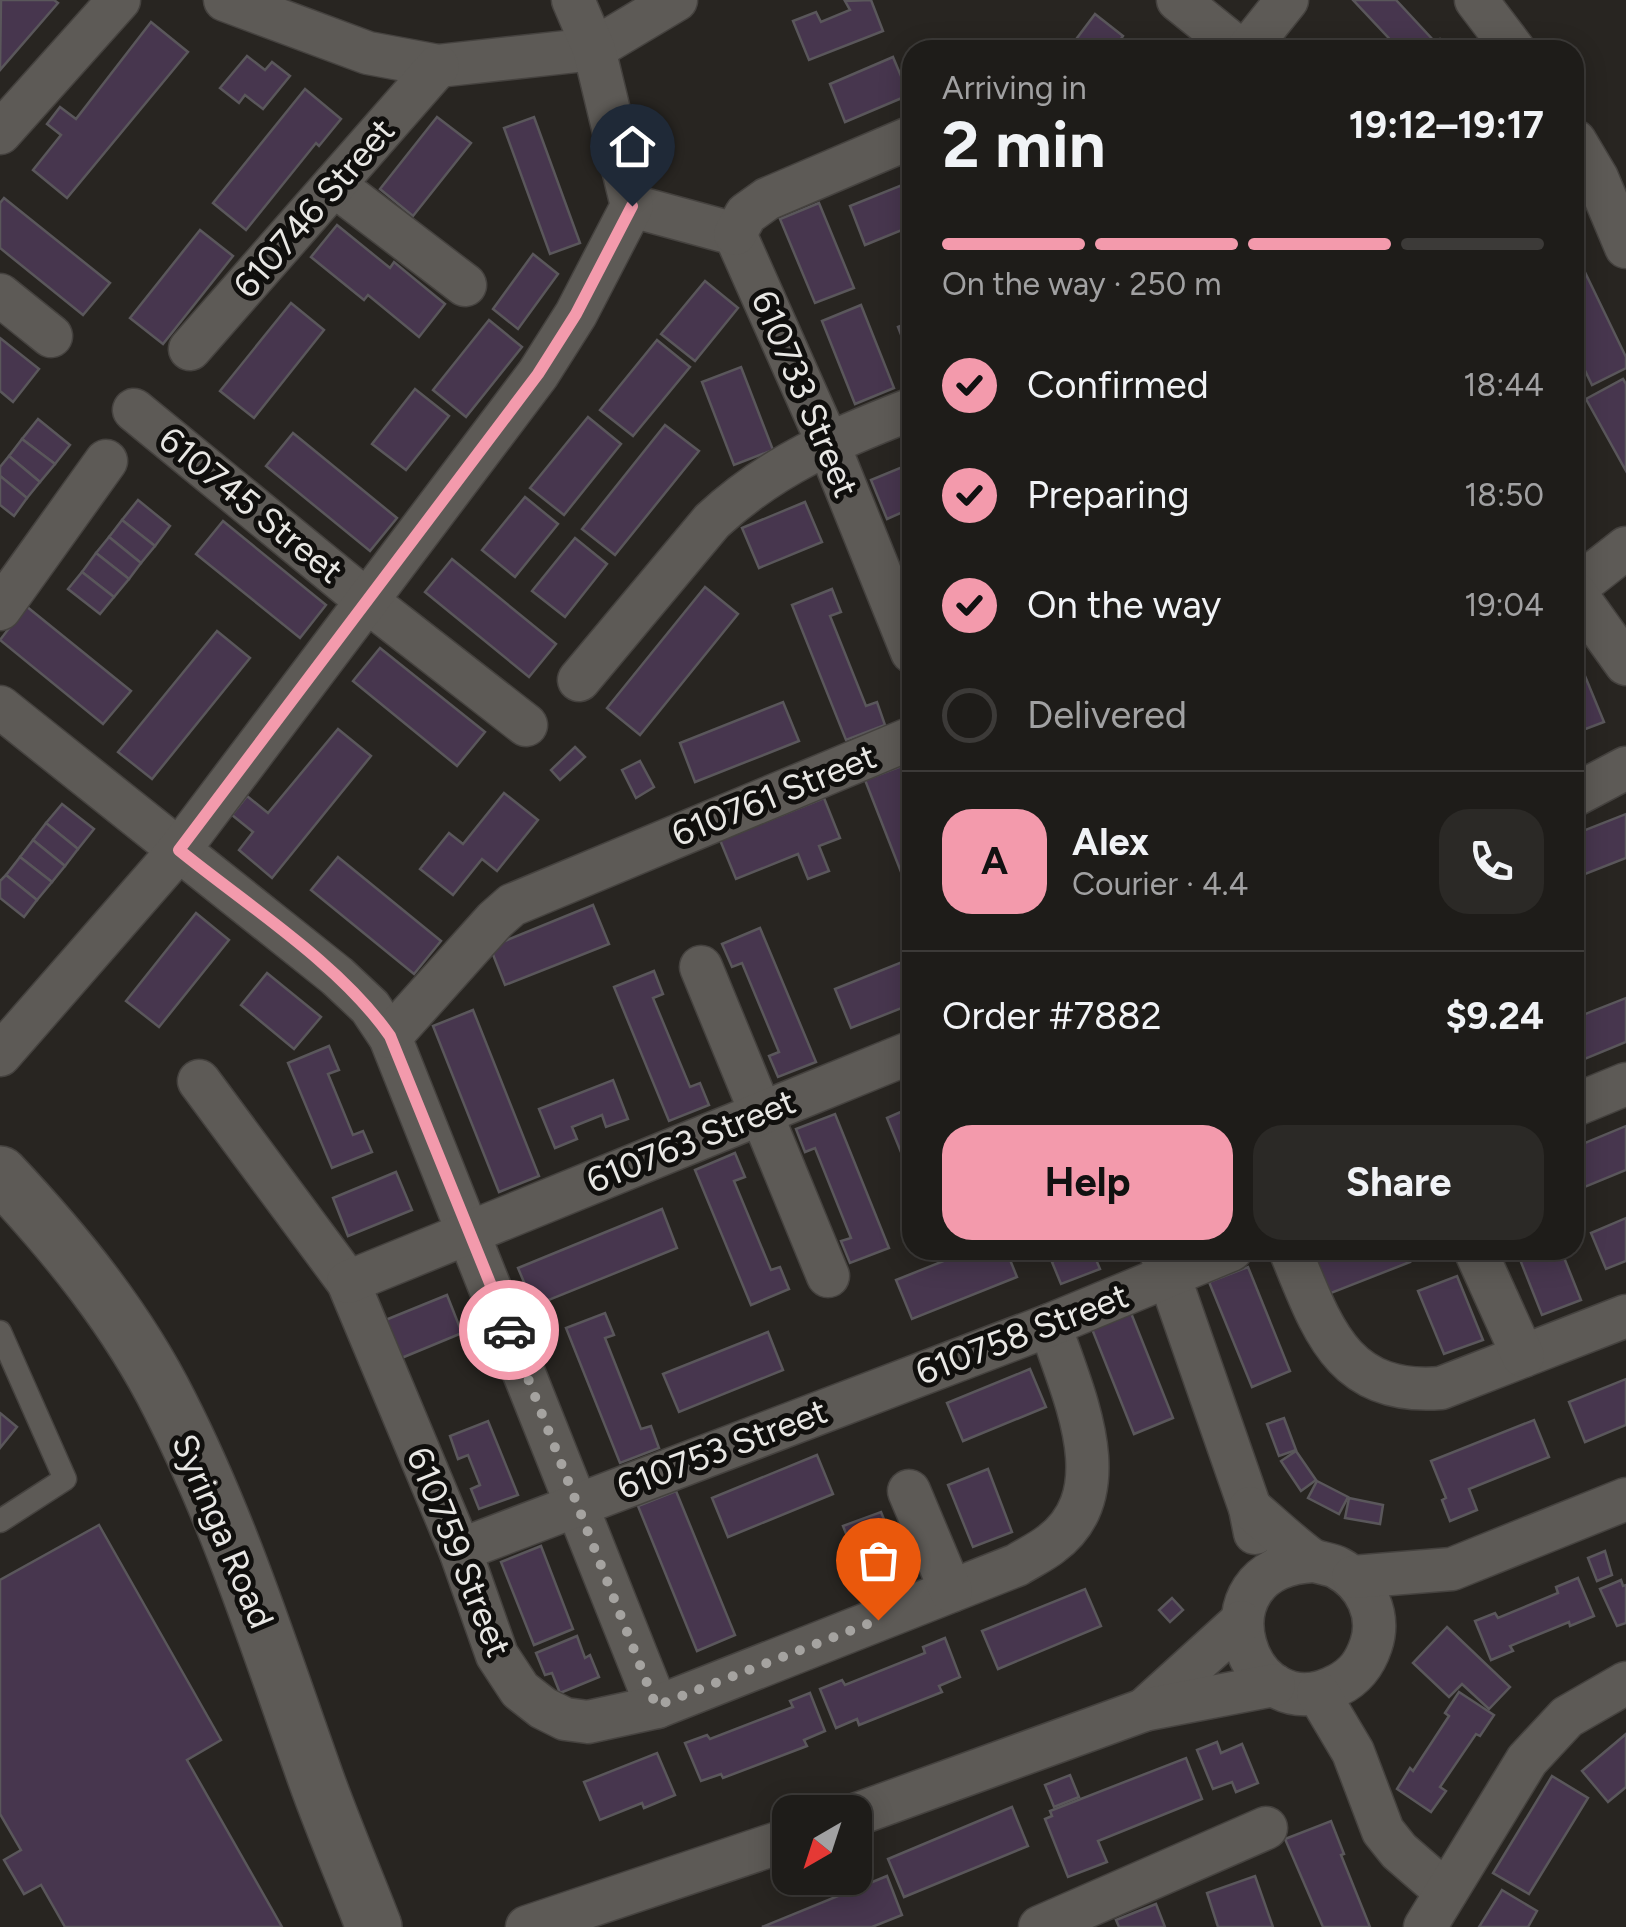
<!DOCTYPE html>
<meta charset="utf-8">
<style>
:root{--surface:#1e1c19;--page:#2b2926;--text:#f1f3f6;--muted:#a1a1a2;--line:#3c3a38;--accent:#f39aac}
body{margin:0;font-family:Figtree,sans-serif;background:var(--page);color:var(--text);height:100vh;display:flex;flex-direction:column;font-size:38px;white-space:nowrap}
*{box-sizing:border-box;margin:0}
p{font-size:32px;color:var(--muted)}
.icon{flex:none;width:55px;height:55px;fill:none;stroke:currentColor;stroke-width:2;stroke-linecap:round;stroke-linejoin:round}
.map{position:relative;flex:1;overflow:hidden}
.side{position:absolute;left:902px;top:40px;width:682px;height:1220px;display:flex;flex-direction:column;background:var(--surface);border-radius:30px;box-shadow:0 5px 25px #0003,0 0 0 2px var(--line)}
.side>*{flex:none}
.needle{width:65px;rotate:219deg}
.buttons{position:absolute;left:772px;top:1795px;display:grid;gap:20px}
.buttons a{display:grid;place-items:center;width:100px;height:100px;border-radius:20px;background:var(--surface);box-shadow:0 5px 25px #0003,0 0 0 2px var(--line);font-size:50px}
.pin{position:absolute;display:grid;place-items:center;width:85px;height:85px;color:#fff;margin:-102px -42px;border-radius:50% 50% 50% 0;rotate:-45deg;box-shadow:0 0 10px #0007}
.pin .icon{rotate:45deg}
.courier{position:absolute;display:grid;place-items:center;width:100px;height:100px;margin:-50px;border:8px solid #f39aac;border-radius:50%;background:#fff;color:#222;box-shadow:0 2px 12px #0007}
.headline em{font-style:normal;font-weight:700}
.headline div{display:flex;flex-direction:column-reverse}
.headline{display:flex;align-items:center;justify-content:space-between;height:170px;padding:0 40px}
h1{font-size:65px;font-weight:700;line-height:75px}
.bar{display:grid;grid-template-columns:repeat(4,1fr);gap:15px 10px;align-content:center;height:120px;padding:0 40px}
.bar i{height:12px;border-radius:8px;background:var(--line)}
.bar .on{background:var(--accent)}
.bar p{grid-column:span 4}
.line{display:flex;align-items:center;gap:25px;padding:0 40px;border-top:2px solid var(--line)}
.line div{flex:1}
.round{display:grid;place-items:center;flex:none;width:105px;height:105px;border-radius:30px;background:var(--page)}
ol{padding:0 40px;list-style:none}
li{display:flex;align-items:center;gap:30px;height:110px}
li p{margin-inline-start:auto}
li .icon{padding:10px;border-radius:50%;background:var(--accent);color:#111;stroke-width:4}
li:last-child{color:var(--muted)}
li i{width:55px;height:55px;border:5px solid var(--line);border-radius:50%}
.action{display:flex;gap:20px;margin-top:auto;padding:20px 40px}
.action a{flex:1;height:115px;border-radius:30px;background:var(--accent);color:#111;font-size:40px;font-weight:700;line-height:115px;text-align:center}
.action a+a{background:var(--page);color:var(--text)}
.map>svg:first-child{display:block}
.building{fill:#47364e;stroke:#5a575b;stroke-width:2.5}
.lines{fill:none;stroke-linecap:round;stroke-linejoin:round}
.service-casing{stroke:#45423f;stroke-width:25}
.minor-casing{stroke:#45423f;stroke-width:45}
.tertiary-casing{stroke:#45423f;stroke-width:58}
.service{stroke:#5d5a56;stroke-width:22}
.minor{stroke:#5d5a56;stroke-width:42}
.tertiary{stroke:#5d5a56;stroke-width:55}
.done{stroke:#a5a3a0;stroke-width:10;stroke-dasharray:0 18}
.route{stroke:#f39aac;stroke-width:12}
.labels{text-anchor:middle;stroke-width:10;stroke-linejoin:round;paint-order:stroke}
.street-label{font-size:35px;fill:#e8e7e4;stroke:#100f0d}
</style>
<div class="map">
<svg width="1626" height="1927" viewBox="0 0 1626 1927">
<rect width="100%" height="100%" fill="#282521"/>
<g class="building">
<polygon points="1,0 54,0 58,3 0,70"/>
<polygon points="871,0 883,31 809,60 793,21 816,12 821,22 850,10 845,1"/>
<polygon points="1353,0 1396,0 1436,43 1440,39 1450,50 1400,50"/>
<polygon points="1095,14 1123,36 1118,43 1128,50 1068,50"/>
<polygon points="151,22 188,52 67,198 33,170 61,135 47,124 60,107 76,119"/>
<polygon points="247,56 265,70 272,62 290,76 263,109 245,95 239,103 220,88"/>
<polygon points="893,57 909,95 845,122 830,84"/>
<polygon points="305,89 341,119 319,146 316,143 246,230 213,203"/>
<polygon points="437,117 471,143 413,216 380,189"/>
<polygon points="534,117 580,243 550,254 504,128"/>
<polygon points="912,181 912,226 865,245 850,206"/>
<polygon points="4,198 110,283 83,315 0,248 0,203"/>
<polygon points="819,203 854,288 815,303 780,219"/>
<polygon points="337,225 390,268 394,262 445,304 419,337 368,295 364,300 311,257"/>
<polygon points="200,230 233,256 163,344 130,318"/>
<polygon points="533,254 558,274 518,329 493,309"/>
<polygon points="1582,266 1626,357 1626,368 1592,385 1575,350 1575,269"/>
<polygon points="705,281 738,308 695,361 661,334"/>
<polygon points="291,303 324,330 254,418 220,391"/>
<polygon points="861,305 894,388 855,404 822,321"/>
<polygon points="489,320 522,347 466,417 433,390"/>
<polygon points="912,321 912,363 898,327"/>
<polygon points="0,338 39,369 13,402 0,391"/>
<polygon points="657,340 690,367 633,436 600,410"/>
<polygon points="741,367 773,450 734,465 702,382"/>
<polygon points="1623,379 1626,384 1626,471 1586,399"/>
<polygon points="415,389 449,416 406,470 372,444"/>
<polygon points="588,417 621,444 564,515 530,488"/>
<polygon points="38,419 70,445 55,464 22,439"/>
<polygon points="665,425 699,451 615,555 582,529"/>
<polygon points="293,433 397,518 370,551 266,466"/>
<polygon points="22,439 55,464 40,482 9,456"/>
<polygon points="9,456 40,482 27,498 0,476 0,467"/>
<polygon points="912,463 912,508 887,519 871,480"/>
<polygon points="0,476 27,498 14,516 0,505"/>
<polygon points="525,497 558,524 515,577 482,550"/>
<polygon points="138,500 170,526 155,546 122,520"/>
<polygon points="805,502 822,542 759,568 742,528"/>
<polygon points="122,520 155,546 141,563 109,537"/>
<polygon points="223,521 326,605 300,638 196,554"/>
<polygon points="109,537 141,563 129,579 96,553"/>
<polygon points="575,538 607,564 565,617 532,591"/>
<polygon points="96,553 129,579 114,597 82,572"/>
<polygon points="452,559 556,644 529,677 425,592"/>
<polygon points="82,572 114,597 100,614 68,589"/>
<polygon points="705,587 738,614 640,735 607,708"/>
<polygon points="832,589 841,612 830,616 866,706 877,702 885,725 846,740 792,605"/>
<polygon points="26,606 131,691 103,724 0,640"/>
<polygon points="217,631 250,658 152,779 118,752"/>
<polygon points="380,648 485,732 457,766 353,681"/>
<polygon points="1585,676 1604,722 1575,733 1575,681"/>
<polygon points="783,702 799,741 695,782 680,743"/>
<polygon points="338,729 371,756 272,878 239,850 253,832 232,815 247,796 268,813"/>
<polygon points="575,747 585,757 560,780 551,770"/>
<polygon points="640,761 654,787 636,798 622,770"/>
<polygon points="904,765 912,785 902,791 912,817 912,900 865,780"/>
<polygon points="504,793 538,820 497,871 482,859 453,895 420,869 449,833 463,844"/>
<polygon points="824,798 840,838 819,846 829,871 808,879 798,854 736,879 720,840"/>
<polygon points="62,804 94,829 78,849 46,823"/>
<polygon points="1626,814 1626,858 1575,878 1575,834"/>
<polygon points="46,823 78,849 65,866 33,840"/>
<polygon points="33,840 65,866 52,882 20,857"/>
<polygon points="20,857 52,882 37,900 6,875"/>
<polygon points="338,857 441,941 414,974 311,890"/>
<polygon points="6,875 37,900 24,917 0,898 0,881"/>
<polygon points="593,905 609,944 505,985 490,947"/>
<polygon points="196,913 229,940 159,1027 126,1001"/>
<polygon points="760,928 816,1062 778,1077 769,1056 779,1052 742,963 732,967 722,944"/>
<polygon points="912,958 912,1004 851,1028 835,989"/>
<polygon points="654,971 663,994 653,998 690,1087 700,1083 709,1105 669,1121 614,987"/>
<polygon points="267,973 321,1017 294,1049 241,1005"/>
<polygon points="1626,998 1626,1042 1575,1063 1575,1018"/>
<polygon points="473,1010 539,1176 499,1192 433,1026"/>
<polygon points="329,1046 339,1070 328,1074 353,1135 363,1131 372,1152 332,1168 288,1063"/>
<polygon points="613,1080 628,1119 606,1127 602,1115 572,1127 577,1139 555,1148 539,1109"/>
<polygon points="912,1107 912,1153 903,1157 887,1118"/>
<polygon points="835,1114 889,1248 850,1263 841,1241 851,1238 815,1148 805,1152 796,1129"/>
<polygon points="1626,1126 1626,1170 1575,1191 1575,1147"/>
<polygon points="735,1153 745,1177 734,1181 771,1270 780,1267 789,1289 751,1305 695,1170"/>
<polygon points="396,1172 412,1210 348,1236 333,1198"/>
<polygon points="662,1209 677,1248 534,1306 518,1268"/>
<polygon points="1626,1218 1626,1261 1606,1269 1591,1233"/>
<polygon points="971,1250 1006,1250 1017,1277 912,1319 896,1280"/>
<polygon points="1059,1250 1092,1250 1100,1269 1061,1284 1052,1262 1062,1257"/>
<polygon points="1326,1250 1405,1250 1410,1262 1326,1295 1311,1256"/>
<polygon points="1520,1250 1561,1250 1581,1300 1542,1315 1517,1252"/>
<polygon points="1248,1267 1290,1371 1252,1387 1209,1282"/>
<polygon points="1457,1276 1483,1340 1444,1354 1418,1291"/>
<polygon points="447,1295 462,1333 399,1359 383,1321"/>
<polygon points="605,1313 614,1335 605,1338 641,1429 651,1426 659,1448 620,1463 566,1328"/>
<polygon points="1131,1313 1173,1418 1134,1434 1092,1329"/>
<polygon points="768,1332 783,1370 679,1412 663,1374"/>
<polygon points="1030,1369 1046,1407 963,1441 947,1403"/>
<polygon points="1626,1379 1626,1425 1585,1442 1569,1402"/>
<polygon points="0,1413 17,1427 0,1448"/>
<polygon points="1284,1418 1296,1450 1279,1456 1267,1424"/>
<polygon points="1534,1420 1549,1457 1469,1489 1477,1510 1450,1521 1442,1500 1446,1498 1431,1461"/>
<polygon points="488,1421 518,1495 479,1509 471,1489 480,1485 468,1455 458,1459 450,1436"/>
<polygon points="1296,1451 1316,1480 1301,1491 1281,1461"/>
<polygon points="817,1455 833,1494 728,1537 712,1498"/>
<polygon points="988,1469 1012,1532 973,1547 948,1485"/>
<polygon points="1317,1481 1348,1497 1339,1514 1308,1498"/>
<polygon points="676,1491 735,1635 697,1651 638,1506"/>
<polygon points="1349,1498 1383,1505 1380,1524 1345,1518"/>
<polygon points="881,1512 907,1576 869,1591 843,1526"/>
<polygon points="99,1525 221,1740 187,1760 282,1927 65,1927 41,1885 24,1894 4,1860 21,1850 0,1814 0,1580"/>
<polygon points="541,1546 573,1629 534,1645 501,1562"/>
<polygon points="1605,1551 1612,1575 1597,1581 1588,1558"/>
<polygon points="1578,1578 1594,1616 1570,1626 1569,1622 1510,1646 1513,1651 1491,1660 1475,1621 1495,1613 1498,1618 1558,1593 1556,1587"/>
<polygon points="1621,1580 1623,1586 1626,1585 1626,1623 1617,1626 1600,1589"/>
<polygon points="1085,1589 1101,1626 998,1669 982,1631"/>
<polygon points="1172,1598 1183,1610 1170,1622 1159,1610"/>
<polygon points="1447,1627 1510,1687 1489,1709 1462,1684 1449,1697 1413,1663"/>
<polygon points="577,1636 585,1658 590,1655 599,1677 560,1693 552,1673 545,1675 536,1653"/>
<polygon points="945,1638 960,1677 939,1686 942,1692 859,1725 857,1719 836,1728 820,1689 842,1680 845,1685 925,1653 923,1647"/>
<polygon points="1459,1692 1494,1715 1480,1736 1476,1734 1440,1787 1446,1791 1431,1812 1397,1789 1410,1768 1413,1771 1449,1716 1445,1713"/>
<polygon points="810,1693 825,1731 804,1740 807,1746 723,1778 721,1774 701,1781 685,1743 707,1735 710,1739 793,1707 790,1701"/>
<polygon points="1626,1734 1626,1787 1608,1802 1582,1771"/>
<polygon points="1217,1742 1221,1753 1242,1744 1258,1783 1236,1792 1232,1782 1213,1789 1197,1750"/>
<polygon points="657,1753 675,1795 644,1808 642,1803 600,1820 584,1782"/>
<polygon points="1186,1758 1202,1799 1098,1841 1107,1862 1068,1877 1045,1819 1052,1816 1050,1811"/>
<polygon points="1070,1775 1079,1797 1054,1807 1045,1785"/>
<polygon points="1552,1776 1588,1798 1529,1894 1493,1873"/>
<polygon points="1012,1807 1028,1846 904,1897 888,1859"/>
<polygon points="1331,1821 1344,1854 1341,1855 1370,1927 1323,1927 1285,1839"/>
<polygon points="887,1876 902,1915 872,1927 762,1927"/>
<polygon points="1255,1876 1273,1927 1218,1927 1207,1893"/>
<polygon points="1502,1890 1537,1911 1528,1927 1479,1927"/>
<polygon points="1156,1904 1165,1927 1119,1927 1116,1920"/>
</g>
<g class="lines">
<defs>
<polyline id="service" points="0,1332 65,1479 0,1521"/>
<g id="minor">
<polyline points="225,0 368,53 438,66 594,49 676,0"/>
<polyline points="1178,0 1240,50"/>
<polyline points="1476,0 1514,50"/>
<polyline points="1247,50 1287,0"/>
<polyline points="0,133 119,0"/>
<polyline points="1575,141 1597,178 1626,247"/>
<polyline points="334,185 465,285"/>
<polyline points="632,206 735,234 827,441 912,652"/>
<polyline points="735,234 746,214 767,199 912,137"/>
<polyline points="0,295 51,336"/>
<polyline points="190,349 438,66"/>
<polyline points="134,410 367,601 526,725"/>
<polyline points="1575,588 1626,548"/>
<polyline points="1575,593 1626,664"/>
<polyline points="0,609 106,461"/>
<path d="M579 680 712 521C772 465 837 438 912 409"/>
<polyline points="0,707 337,976 370,1007 390,1037 657,1707"/>
<polyline points="1575,795 1626,768"/>
<polyline points="701,967 828,1276"/>
<polyline points="390,1037 495,920 512,905 912,738"/>
<polyline points="0,1055 179,850 538,374 576,314 632,206 594,49 573,0"/>
<path d="M199 1081 348 1282 460 1550 497 1655 520 1690 543 1708 565 1719 588 1722 657 1707 1017 1565C1028 1558 1041 1552 1051 1544 1122 1491 1071 1391 1050 1325"/>
<polyline points="1575,1105 1626,1084"/>
<polyline points="1160,1250 1250,1508 1255,1533"/>
<path d="M1290 1250C1322 1327 1341 1396 1441 1388L1626 1316"/>
<polyline points="1475,1250 1523,1356"/>
<polyline points="348,1282 912,1052"/>
<polyline points="909,1491 951,1591"/>
<path d="M1250 1508C1270 1525 1289 1543 1309 1558 1318 1564 1329 1563 1338 1568 1366 1583 1381 1615 1371 1645 1365 1663 1356 1676 1338 1685 1246 1735 1191 1567 1313 1561"/>
<polyline points="460,1550 1050,1325 1231,1250"/>
<polyline points="1353,1577 1452,1569 1626,1499"/>
<polyline points="1318,1693 1353,1752 1383,1831 1399,1851 1446,1892"/>
<polyline points="1144,1710 1241,1622"/>
<polyline points="855,1815 1144,1710 1274,1685"/>
<polyline points="527,1927 790,1839"/>
<polyline points="1040,1927 1266,1828"/>
<polyline points="1425,1927 1527,1760 1567,1717 1626,1683"/>
</g>
<path id="tertiary" d="M0 1174C66 1244 127 1319 170 1405 231 1525 271 1653 316 1779 334 1829 355 1878 374 1927"/>
</defs>
<use href="#service" class="service-casing"/>
<use href="#minor" class="minor-casing"/>
<use href="#tertiary" class="tertiary-casing"/>
<use href="#service" class="service"/>
<use href="#minor" class="minor"/>
<use href="#tertiary" class="tertiary"/>
</g>
<g class="lines">
<polyline class="done" points="509,1330 656,1706 878,1620"/>
<path class="route" d="M509 1330 390 1036C340 964 248 906 179 850L538 374 576 314 632 206"/>
</g>
<g class="labels">
<g class="street-label">
<text transform="translate(314 208) rotate(-49)" y="12">610746 Street</text>
<text transform="translate(805 394) rotate(67)" y="12">610733 Street</text>
<text transform="translate(251 505) rotate(39)" y="12">610745 Street</text>
<text transform="translate(774 795) rotate(-22)" y="12">610761 Street</text>
<text transform="translate(691 1141) rotate(-22)" y="12">610763 Street</text>
<text transform="translate(1022 1334) rotate(-21)" y="12">610758 Street</text>
<text transform="translate(722 1449) rotate(-21)" y="12">610753 Street</text>
<text transform="translate(223 1531) rotate(67)" y="12">Syringa Road</text>
<text transform="translate(459 1552) rotate(68)" y="12">610759 Street</text>
</g>
</g>
</svg>
<div class="buttons">
<a><svg class="needle" viewBox="-14 -14 28 28"><path d="M0-13l5 13h-10z" fill="#e53935"/><path d="M0 13l5-13h-10z" fill="#a1a1a2"/></svg></a>
</div>
<div class="pin" style="left:878px;top:1620px;background:#ea580c"><svg class="icon" aria-label="bag" viewBox="0 0 24 24"><path d="M5 8h14l-1 12H6zM9 8a3 3 0 0 1 6 0"/></svg></div>
<div class="pin" style="left:632px;top:206px;background:#1f2937"><svg class="icon" aria-label="home" viewBox="0 0 24 24"><path d="M3 11l9-7 9 7M6 9v11h12V9"/></svg></div>
<div class="courier" style="left:509px;top:1330px"><svg class="icon" aria-label="car" viewBox="0 0 24 24"><path d="M5 17H2v-5l4-1 3-4h7l3 4 3 1v5h-3M9 17h6M6 11h13"/><circle cx="7" cy="17" r="2"/><circle cx="17" cy="17" r="2"/></svg></div>
<section class="side">
<div class="headline"><div><h1>2 min</h1><p>Arriving in</p></div><em>19:12–19:17</em></div>
<div class="bar"><i class="on"></i><i class="on"></i><i class="on"></i><i></i><p>On the way · 250 m</p></div>
<ol>
<li><svg class="icon" aria-label="check" viewBox="0 0 24 24"><path d="M5 12l5 5 9-10"/></svg>Confirmed<p>18:44</p></li>
<li><svg class="icon" aria-label="check" viewBox="0 0 24 24"><path d="M5 12l5 5 9-10"/></svg>Preparing<p>18:50</p></li>
<li><svg class="icon" aria-label="check" viewBox="0 0 24 24"><path d="M5 12l5 5 9-10"/></svg>On the way<p>19:04</p></li>
<li><i></i>Delivered</li>
</ol>
<div class="line" style="height:180px"><b class="round" style="background:var(--accent);color:#111">A</b><div><b>Alex</b><p>Courier · 4.4</p></div><a class="round"><svg class="icon" aria-label="phone" viewBox="0 0 24 24"><path d="M5 4h4l2 5-3 2q2 4 5 5l2-3 5 2v4C11 20 4 13 5 4z"/></svg></a></div>
<div class="line" style="height:130px"><div>Order #7882</div><b>$9.24</b></div>
<div class="action"><a>Help</a><a>Share</a></div>
</section>
</div>
